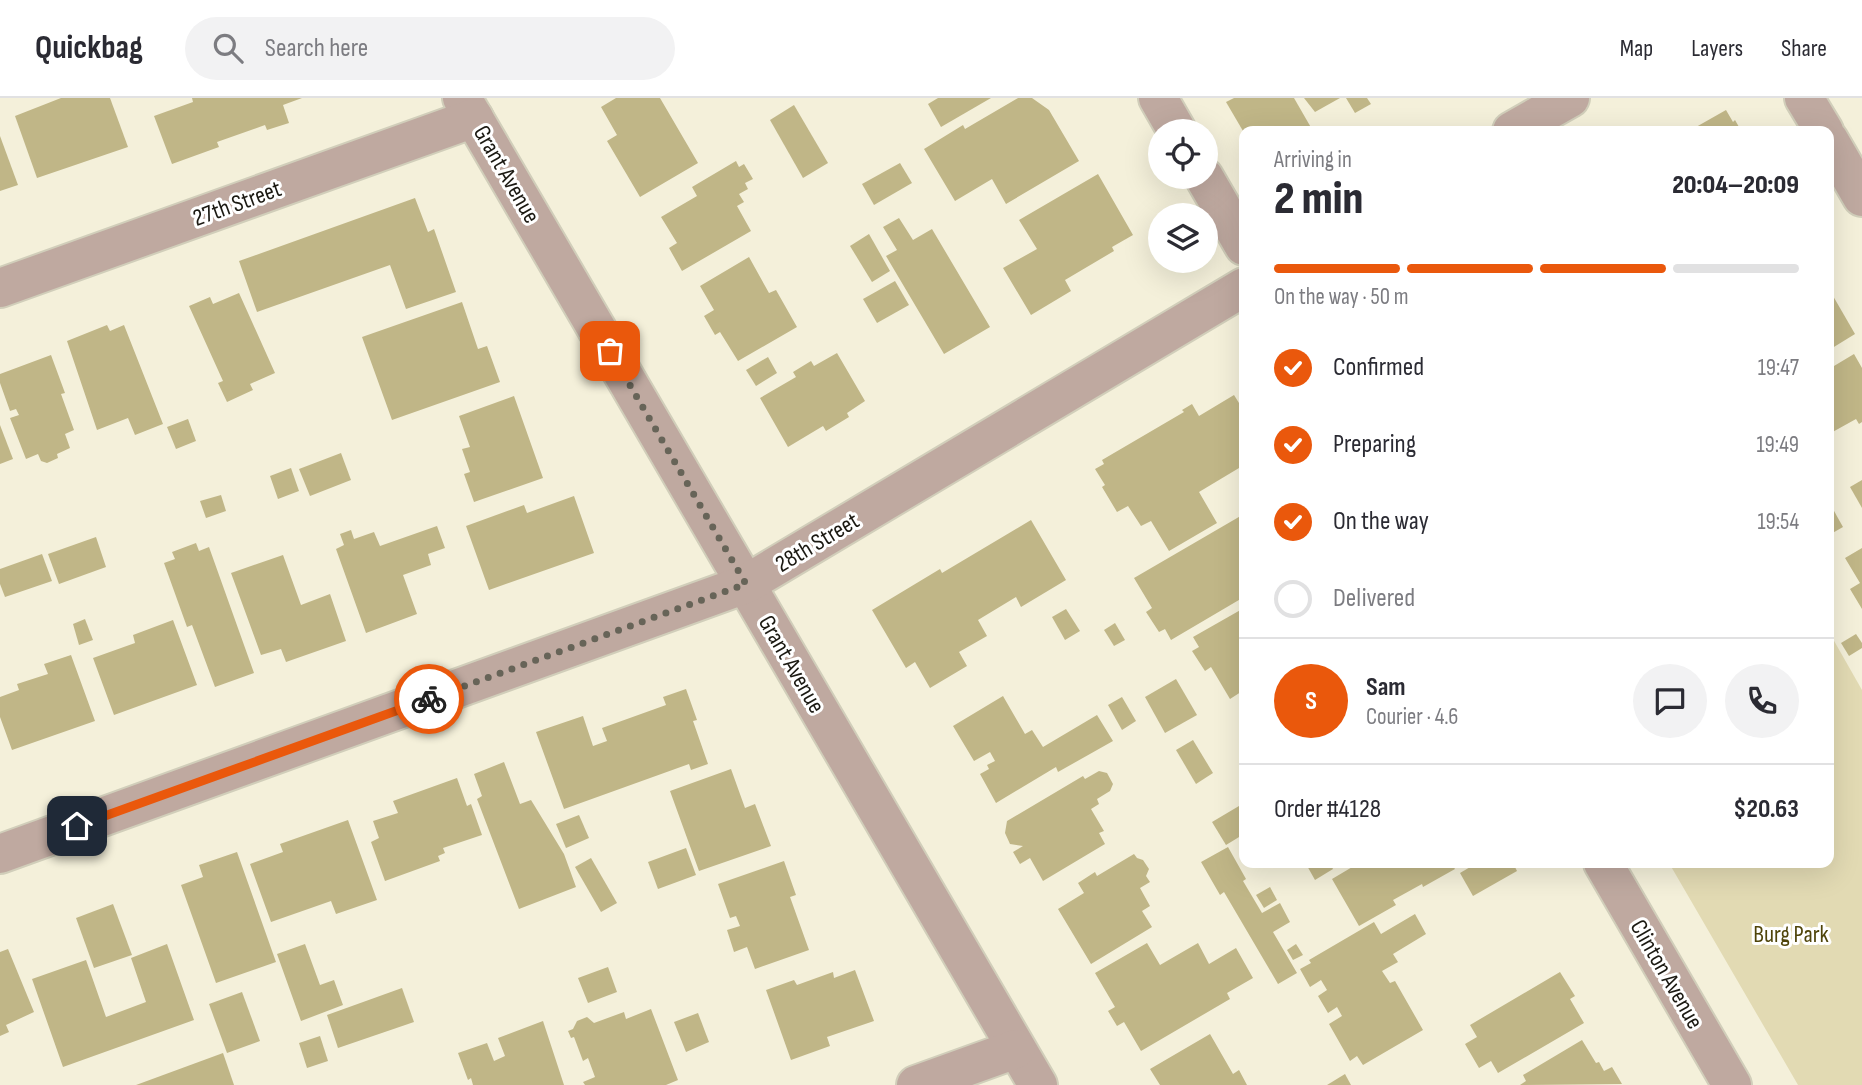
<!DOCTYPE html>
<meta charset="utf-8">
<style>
:root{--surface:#fff;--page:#f2f2f3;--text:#2b2b33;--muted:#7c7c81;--line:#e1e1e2;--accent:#ea580c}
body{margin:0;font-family:"Sofia Sans Condensed",sans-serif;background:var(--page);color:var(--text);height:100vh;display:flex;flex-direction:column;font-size:26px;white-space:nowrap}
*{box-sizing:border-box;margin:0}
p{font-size:23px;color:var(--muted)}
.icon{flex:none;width:38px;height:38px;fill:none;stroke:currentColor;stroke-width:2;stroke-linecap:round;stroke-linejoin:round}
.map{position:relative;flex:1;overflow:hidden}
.drawer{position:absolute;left:1239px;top:28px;width:595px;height:742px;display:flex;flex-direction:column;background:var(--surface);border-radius:14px;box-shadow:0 7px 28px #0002}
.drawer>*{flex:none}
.buttons{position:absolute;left:1148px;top:21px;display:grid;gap:14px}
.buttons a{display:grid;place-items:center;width:70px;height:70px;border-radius:50%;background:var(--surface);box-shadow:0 7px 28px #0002;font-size:35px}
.pin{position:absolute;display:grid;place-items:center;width:60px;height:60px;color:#fff;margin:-30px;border-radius:14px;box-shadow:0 4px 10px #0006}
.courier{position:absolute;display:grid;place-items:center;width:70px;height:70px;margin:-35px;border:5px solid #ea580c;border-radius:50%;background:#fff;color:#222;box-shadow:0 2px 9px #0007}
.head em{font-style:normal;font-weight:800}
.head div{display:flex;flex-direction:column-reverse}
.head{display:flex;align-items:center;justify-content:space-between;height:119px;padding:0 35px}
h1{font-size:46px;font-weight:800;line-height:52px}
.bar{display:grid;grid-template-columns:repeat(4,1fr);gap:10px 7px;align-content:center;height:84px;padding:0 35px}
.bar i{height:9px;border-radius:5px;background:var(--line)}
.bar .active{background:var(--accent)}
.bar p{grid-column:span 4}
.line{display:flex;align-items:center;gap:18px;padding:0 35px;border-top:2px solid var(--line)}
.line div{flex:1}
.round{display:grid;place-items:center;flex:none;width:74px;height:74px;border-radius:37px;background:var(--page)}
ol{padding:0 35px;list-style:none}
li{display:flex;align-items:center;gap:21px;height:77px}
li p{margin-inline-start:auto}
li .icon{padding:7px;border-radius:50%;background:var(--accent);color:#fff;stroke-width:4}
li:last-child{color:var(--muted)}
li i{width:38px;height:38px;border:4px solid var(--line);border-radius:50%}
header{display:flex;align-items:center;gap:42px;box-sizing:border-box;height:98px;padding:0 35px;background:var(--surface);border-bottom:2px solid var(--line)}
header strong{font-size:33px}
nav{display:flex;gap:38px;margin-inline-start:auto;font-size:24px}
.search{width:490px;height:63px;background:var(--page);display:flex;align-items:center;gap:18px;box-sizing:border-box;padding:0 24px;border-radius:38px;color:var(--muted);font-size:26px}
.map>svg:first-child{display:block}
.green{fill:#e2dab3}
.building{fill:#c0b687}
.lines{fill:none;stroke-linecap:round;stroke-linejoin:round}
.street-casing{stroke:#d1ceba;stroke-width:42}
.street{stroke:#bfa9a0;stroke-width:38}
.done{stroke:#676458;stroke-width:7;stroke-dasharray:0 12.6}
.route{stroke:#ea580c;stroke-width:9}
.labels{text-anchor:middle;stroke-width:6;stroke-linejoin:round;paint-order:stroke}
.street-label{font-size:24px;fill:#1b1912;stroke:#fff}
.park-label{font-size:24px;fill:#4f4409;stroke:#fff}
</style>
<header>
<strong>Quickbag</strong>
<div class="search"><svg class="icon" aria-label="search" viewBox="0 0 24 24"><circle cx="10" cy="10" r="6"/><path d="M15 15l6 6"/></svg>Search here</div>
<nav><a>Map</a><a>Layers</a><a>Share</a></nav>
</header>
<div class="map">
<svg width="1862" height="987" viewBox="0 0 1862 987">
<rect width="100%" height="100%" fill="#f4f0da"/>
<polygon class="green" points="1829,534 1862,592 1862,987 1798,987 1669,765 1829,765"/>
<g class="building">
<polygon points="61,0 110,0 128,49 37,80 15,18"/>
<polygon points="192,0 302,0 283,7 289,25 267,32 265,27 217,44 219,49 172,66 154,18 193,4"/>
<polygon points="616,0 660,0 698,65 640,99 607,43 617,37 601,9"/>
<polygon points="938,0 991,0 941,29 928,6"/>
<polygon points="1018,0 1032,0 1049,12 1079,63 1006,106 992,81 955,103 924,51 963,27 965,31"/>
<polygon points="1234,0 1294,0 1313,33 1243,33 1226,4"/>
<polygon points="1304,0 1340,0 1315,14"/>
<polygon points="1346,0 1367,0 1371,6 1355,15"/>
<polygon points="794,7 828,65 803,80 770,22"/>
<polygon points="1726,12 1733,24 1735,22 1739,29 1736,30 1738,33 1689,33"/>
<polygon points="0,38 18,87 0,93"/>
<polygon points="736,63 739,69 744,66 753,81 745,85 748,91 739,96 744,104 737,108 751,133 682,173 669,150 677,145 661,119 697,98 692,89"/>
<polygon points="900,65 912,85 874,107 862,86"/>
<polygon points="1098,76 1133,137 1112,149 1114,153 1065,182 1071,193 1031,217 1003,170 1037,151 1019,122"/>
<polygon points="415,100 428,134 434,131 456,194 406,211 390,167 257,214 239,163"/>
<polygon points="899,120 913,142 932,131 990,229 944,256 886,158 897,152 883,129"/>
<polygon points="869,136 890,173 872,184 850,148"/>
<polygon points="749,159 769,195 776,192 797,229 738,263 720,234 715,237 704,218 714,212 700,188"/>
<polygon points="895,183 909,207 877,225 863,201"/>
<polygon points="1829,191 1855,236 1829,252"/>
<polygon points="239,195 275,275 250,286 253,292 227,304 218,285 223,283 189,208 210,199 213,206"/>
<polygon points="462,204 478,251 487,248 500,284 392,322 362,239"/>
<polygon points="107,227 110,233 124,227 163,326 135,337 128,320 97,332 67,243"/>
<polygon points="837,255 865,303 847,315 849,319 826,333 823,328 788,349 760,300 796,279 793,274 811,263 814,268"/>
<polygon points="1854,256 1862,270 1862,324 1859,326 1856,321 1829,336 1829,271"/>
<polygon points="51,257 65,295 61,296 74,332 65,336 70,350 57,356 58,360 47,365 41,363 38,356 26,361 10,320 19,317 16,311 10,313 0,285 0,276"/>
<polygon points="768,259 777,275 756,288 746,272"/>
<polygon points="1234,297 1244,313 1244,367 1199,394 1217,425 1169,453 1151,423 1141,428 1128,408 1117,414 1102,389 1105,387 1095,371 1104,366 1102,362 1184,314 1182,312 1192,306 1199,318"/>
<polygon points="514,298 543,380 474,404 464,376 470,374 462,351 470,349 459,318"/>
<polygon points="188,321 196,343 176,351 167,329"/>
<polygon points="0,327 13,361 0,366"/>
<polygon points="341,355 351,382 310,398 299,371"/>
<polygon points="291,370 299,393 278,401 270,378"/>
<polygon points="1862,382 1862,410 1850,389"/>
<polygon points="221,397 226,413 206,420 200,403"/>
<polygon points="574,398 594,455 489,492 466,428 524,407 527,415"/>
<polygon points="1829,404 1843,429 1829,437"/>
<polygon points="1244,416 1244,499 1171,542 1165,531 1159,534 1146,514 1152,510 1134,480"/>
<polygon points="1031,422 1066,482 1021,509 1016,499 978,522 987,538 959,554 967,568 930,590 915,564 906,570 872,512 940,471 942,475"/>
<polygon points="437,428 445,450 428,456 431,467 403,477 417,516 366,535 336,451 344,447 340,436 351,432 354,441 374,434 380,448"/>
<polygon points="96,439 106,469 59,486 48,456"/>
<polygon points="196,445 199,453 209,449 254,575 215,589 192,527 187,529 164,465 175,461 172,454"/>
<polygon points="1862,450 1862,511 1850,491 1860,485 1845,460"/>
<polygon points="42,456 52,483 5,499 0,486 0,471"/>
<polygon points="283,457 301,507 330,496 346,543 286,564 281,551 261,557 231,475"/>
<polygon points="1244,510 1244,592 1230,601 1211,569 1205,573 1192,553 1199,549 1193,539"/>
<polygon points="1066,511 1080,533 1065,542 1052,519"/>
<polygon points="85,521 93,542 79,547 73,526"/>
<polygon points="173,522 197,587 114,617 93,560 135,545 133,537"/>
<polygon points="1115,525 1125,542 1114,548 1104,532"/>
<polygon points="1856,536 1862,545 1862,550 1849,558 1841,545"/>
<polygon points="71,557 95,623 12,652 0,619 0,599 19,592 17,586 48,576 44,566"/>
<polygon points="1176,581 1197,617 1165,635 1145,599"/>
<polygon points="686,591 697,622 693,623 708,666 691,672 689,666 564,711 536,634 583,618 593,648 607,643 602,630 666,607 663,599"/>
<polygon points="1003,598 1025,636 1032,632 1043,649 1097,617 1113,643 1058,674 1056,669 996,705 980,676 989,671 987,667 995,663 990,654 974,663 953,628"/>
<polygon points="1122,599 1136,623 1122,632 1108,607"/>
<polygon points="1193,642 1213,675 1196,686 1176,652"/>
<polygon points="504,664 520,706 531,702 564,756 576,789 519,811 477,701 482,698 474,676"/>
<polygon points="731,671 745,710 755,706 771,748 699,773 670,693"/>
<polygon points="1099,673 1107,675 1113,686 1110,693 1097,701 1099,706 1091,711 1104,733 1099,735 1105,746 1043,783 1030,760 1020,766 1013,754 1023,748 1010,746 1005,735 1007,723 1083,678 1085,681"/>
<polygon points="457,680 467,708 471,706 482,737 443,750 445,755 438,758 440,763 385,783 371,744 379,740 373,723 398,715 393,703"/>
<polygon points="1239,708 1244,717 1244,736 1226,747 1212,724"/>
<polygon points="579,717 589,740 566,750 556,726"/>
<polygon points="348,722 377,802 336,816 331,803 271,824 250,766 283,754 280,746"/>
<polygon points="1228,749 1246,781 1243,783 1262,815 1280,805 1290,824 1273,834 1297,875 1278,886 1224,794 1220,797 1201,764"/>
<polygon points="686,750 696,777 658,791 648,764"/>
<polygon points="237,754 276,864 216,885 181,787 203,779 199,767"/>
<polygon points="1134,756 1137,760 1143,762 1149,771 1146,778 1150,784 1140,790 1150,808 1142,813 1152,829 1091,866 1058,811 1084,795 1078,785 1095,774 1097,778"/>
<polygon points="591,760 617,805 601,814 575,769"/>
<polygon points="784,763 796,797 790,799 809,852 755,871 747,849 734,854 727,832 740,828 736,818 730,820 718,786"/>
<polygon points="1308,765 1330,765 1333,771 1315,782 1306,766"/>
<polygon points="1359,765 1372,765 1373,767 1377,765 1451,765 1455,771 1423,789 1422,786 1393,802 1396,807 1359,828 1332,781"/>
<polygon points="1477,765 1513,765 1517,773 1473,798 1460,775"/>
<polygon points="1270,789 1277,802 1264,810 1256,797"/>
<polygon points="113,806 132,857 94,870 76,820"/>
<polygon points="1415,816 1426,836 1393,856 1398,864 1382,873 1390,885 1395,883 1423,932 1363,967 1357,958 1350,963 1329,926 1342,918 1337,909 1328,915 1318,898 1327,892 1321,882 1310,889 1300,871 1311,865 1309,862 1374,824 1381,836"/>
<polygon points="1147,845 1160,867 1198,845 1209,866 1236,850 1253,880 1227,895 1230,901 1141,953 1124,924 1117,928 1108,913 1115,909 1095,875"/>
<polygon points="167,846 194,922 63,969 32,881 86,862 106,919 146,904 131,860"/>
<polygon points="305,846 320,887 334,882 343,907 301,923 277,856"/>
<polygon points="1296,846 1303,857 1293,862 1287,852"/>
<polygon points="8,851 34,914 6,927 9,934 0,938 0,854"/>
<polygon points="608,869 617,894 588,905 578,880"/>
<polygon points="855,872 874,923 827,939 830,948 791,962 766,892 794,882 797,887 833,874 834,880"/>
<polygon points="1560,874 1575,898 1570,901 1584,925 1498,975 1491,963 1479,970 1465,946 1477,939 1470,927"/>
<polygon points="402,890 414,924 338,950 327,917"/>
<polygon points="242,894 260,943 227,955 209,906"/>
<polygon points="651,911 678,982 666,987 585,987 583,984 595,979 588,960 583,963 574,939 571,940 568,933 573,931 577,923 587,919 594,925 624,914 626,921"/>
<polygon points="698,915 709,944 686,954 674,924"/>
<polygon points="543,923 564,987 473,987 471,980 468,982 458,955 487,945 494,963 505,958 498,940"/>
<polygon points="1210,936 1233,976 1239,972 1247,987 1160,987 1150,971"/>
<polygon points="320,938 328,963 307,970 299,945"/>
<polygon points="1582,942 1596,965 1599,964 1604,973 1612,969 1622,986 1520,987 1526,983 1523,977"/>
<polygon points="223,955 234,987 136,987"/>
<polygon points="1345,976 1351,987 1327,987"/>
</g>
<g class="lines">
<defs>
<g id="street">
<polyline points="462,0 1038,987"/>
<polyline points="1158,0 1177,33"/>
<polyline points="1804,0 1824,33"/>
<polyline points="1512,33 1570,0"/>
<polyline points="1829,42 1862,99"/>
<polyline points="1204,79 1244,148"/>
<polyline points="0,190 474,20"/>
<polyline points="0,756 746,486 1244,189"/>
<polyline points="1603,765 1732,987"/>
<polyline points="916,987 1016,951"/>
</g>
</defs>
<use href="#street" class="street-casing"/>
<use href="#street" class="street"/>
</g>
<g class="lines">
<polyline class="done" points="429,601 746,486 610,253"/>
<polyline class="route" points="77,728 429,601"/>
</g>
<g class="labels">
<g class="street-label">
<text transform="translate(507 76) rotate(60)" y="8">Grant Avenue</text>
<text transform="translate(237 105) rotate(-20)" y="8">27th Street</text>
<text transform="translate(817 444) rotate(-31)" y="8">28th Street</text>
<text transform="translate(792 566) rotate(60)" y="8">Grant Avenue</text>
<text transform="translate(1667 876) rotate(60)" y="8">Clinton Avenue</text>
</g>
<g class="park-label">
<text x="1791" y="844">Burg Park</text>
</g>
</g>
</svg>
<div class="buttons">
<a><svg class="icon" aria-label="locate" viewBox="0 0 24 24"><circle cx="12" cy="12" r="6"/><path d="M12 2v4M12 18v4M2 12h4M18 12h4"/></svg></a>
<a><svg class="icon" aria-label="layers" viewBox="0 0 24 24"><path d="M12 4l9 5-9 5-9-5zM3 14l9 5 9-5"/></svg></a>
</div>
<div class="pin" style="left:610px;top:253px;background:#ea580c"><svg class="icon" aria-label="bag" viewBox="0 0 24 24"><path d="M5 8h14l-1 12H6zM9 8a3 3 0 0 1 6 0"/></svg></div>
<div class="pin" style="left:77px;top:728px;background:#1f2937"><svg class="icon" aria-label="home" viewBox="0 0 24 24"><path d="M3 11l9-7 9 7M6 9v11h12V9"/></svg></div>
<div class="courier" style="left:429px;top:601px"><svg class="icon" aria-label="bike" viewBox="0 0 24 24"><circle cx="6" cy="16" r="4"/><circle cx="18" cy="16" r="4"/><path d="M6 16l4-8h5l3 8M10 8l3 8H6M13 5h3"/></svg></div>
<section class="drawer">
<div class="head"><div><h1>2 min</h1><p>Arriving in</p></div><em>20:04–20:09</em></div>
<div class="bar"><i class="active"></i><i class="active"></i><i class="active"></i><i></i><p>On the way · 50 m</p></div>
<ol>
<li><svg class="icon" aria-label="check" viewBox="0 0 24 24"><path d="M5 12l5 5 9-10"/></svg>Confirmed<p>19:47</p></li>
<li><svg class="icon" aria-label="check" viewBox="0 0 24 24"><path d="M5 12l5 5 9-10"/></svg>Preparing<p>19:49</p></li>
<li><svg class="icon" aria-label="check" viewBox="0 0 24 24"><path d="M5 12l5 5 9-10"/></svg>On the way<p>19:54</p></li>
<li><i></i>Delivered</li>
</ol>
<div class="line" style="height:126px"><b class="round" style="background:var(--accent);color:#fff">S</b><div><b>Sam</b><p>Courier · 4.6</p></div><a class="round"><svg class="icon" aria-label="chat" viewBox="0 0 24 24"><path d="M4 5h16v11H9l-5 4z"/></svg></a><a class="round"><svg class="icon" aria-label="phone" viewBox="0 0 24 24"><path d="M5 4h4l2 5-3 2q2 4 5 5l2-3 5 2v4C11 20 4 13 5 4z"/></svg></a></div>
<div class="line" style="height:91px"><div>Order #4128</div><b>$20.63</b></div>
</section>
</div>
